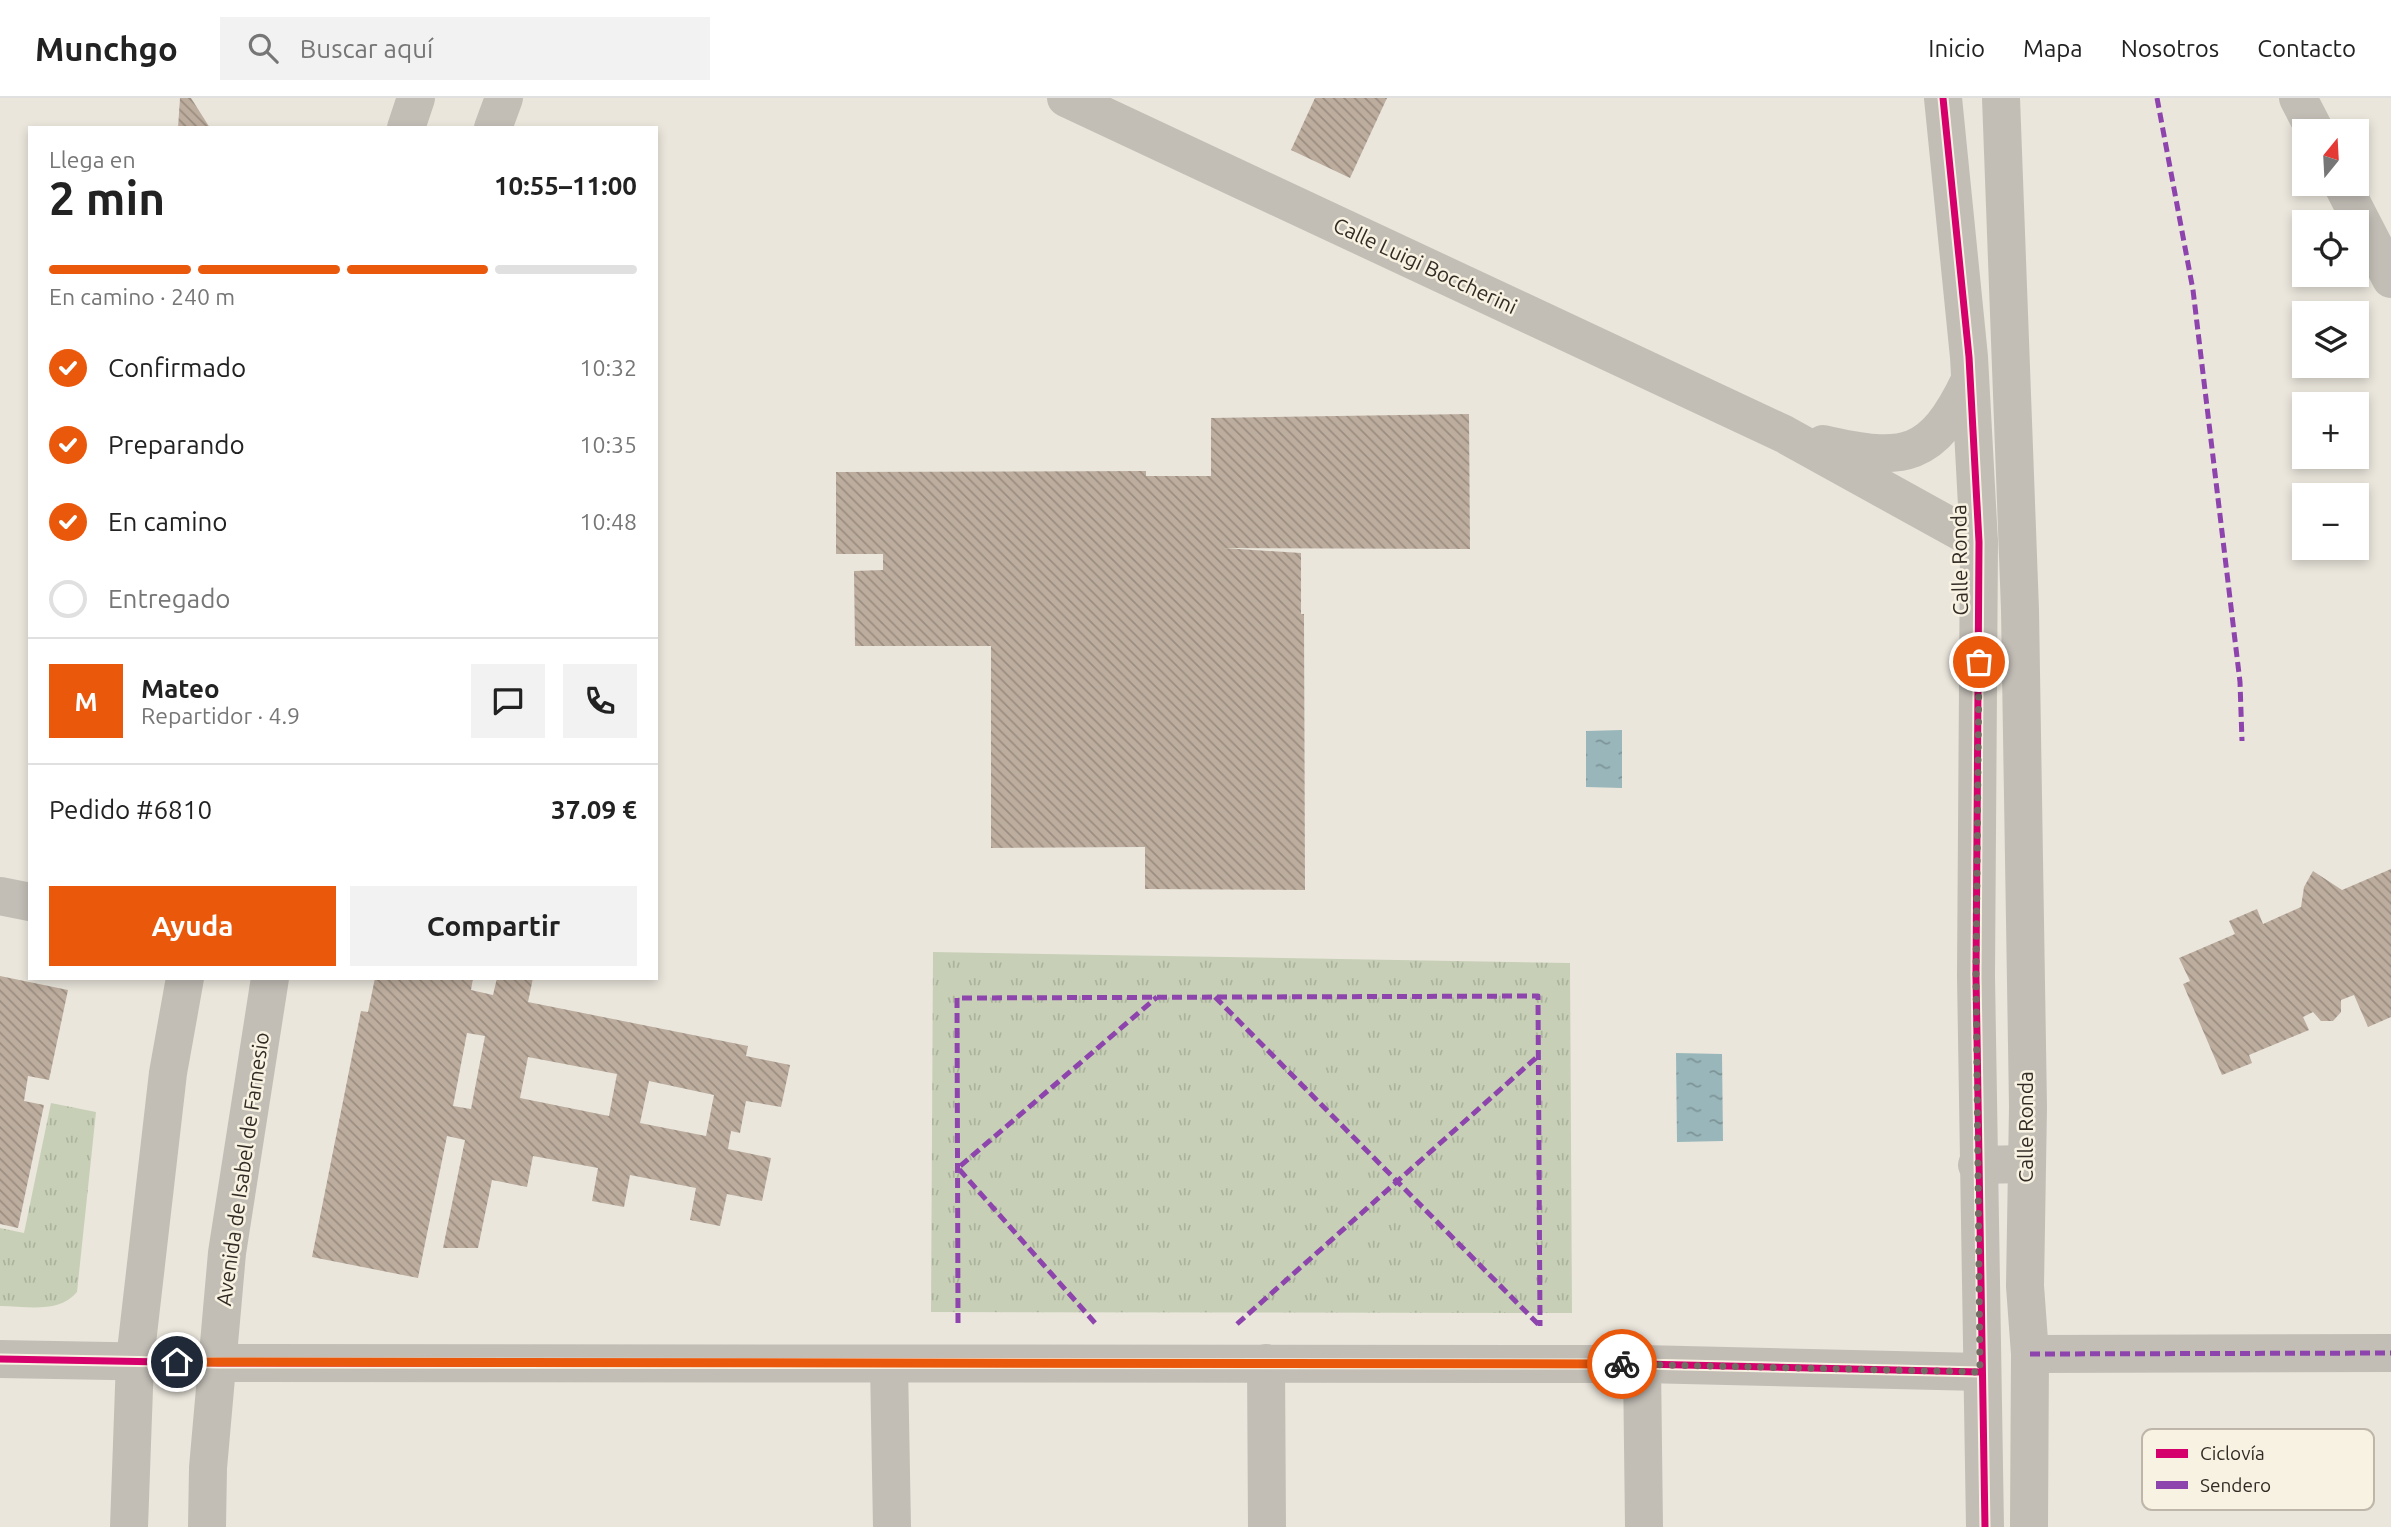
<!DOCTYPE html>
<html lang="es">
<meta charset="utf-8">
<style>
:root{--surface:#fff;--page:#f2f2f2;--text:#222;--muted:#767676;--line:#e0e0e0;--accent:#ea580c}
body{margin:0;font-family:Ubuntu,sans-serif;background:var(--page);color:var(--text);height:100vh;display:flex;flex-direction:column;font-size:26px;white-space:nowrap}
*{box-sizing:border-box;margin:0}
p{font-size:23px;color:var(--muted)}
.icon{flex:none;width:38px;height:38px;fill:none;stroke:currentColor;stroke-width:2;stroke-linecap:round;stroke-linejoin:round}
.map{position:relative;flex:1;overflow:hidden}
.side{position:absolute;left:28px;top:28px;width:630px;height:854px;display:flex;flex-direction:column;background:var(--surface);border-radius:0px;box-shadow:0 4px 10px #0003}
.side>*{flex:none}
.needle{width:46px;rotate:18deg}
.controls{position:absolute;left:2292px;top:21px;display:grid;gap:14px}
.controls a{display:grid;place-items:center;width:77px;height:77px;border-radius:0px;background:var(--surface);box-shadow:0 4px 10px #0003;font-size:35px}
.pin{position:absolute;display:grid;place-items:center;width:60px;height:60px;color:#fff;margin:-30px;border:4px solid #fff;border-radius:50%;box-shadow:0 2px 7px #0007}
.courier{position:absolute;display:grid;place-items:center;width:70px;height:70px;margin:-35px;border:5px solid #ea580c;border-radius:50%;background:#fff;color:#222;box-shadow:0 2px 9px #0007}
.summary em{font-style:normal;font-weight:700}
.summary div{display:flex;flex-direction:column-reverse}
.summary{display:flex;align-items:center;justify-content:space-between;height:119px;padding:0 21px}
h1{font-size:46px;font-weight:700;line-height:52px}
.bar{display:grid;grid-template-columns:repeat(4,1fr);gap:10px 7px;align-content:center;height:84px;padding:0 21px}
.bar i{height:9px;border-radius:5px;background:var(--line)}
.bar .active{background:var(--accent)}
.bar p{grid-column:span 4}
.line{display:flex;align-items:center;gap:18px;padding:0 21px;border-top:2px solid var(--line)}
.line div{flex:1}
.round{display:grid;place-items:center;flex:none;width:74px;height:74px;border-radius:0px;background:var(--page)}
ol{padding:0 21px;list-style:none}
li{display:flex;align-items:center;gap:21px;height:77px}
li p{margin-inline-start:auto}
li .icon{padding:7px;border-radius:50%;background:var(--accent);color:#fff;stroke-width:4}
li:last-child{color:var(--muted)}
li i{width:38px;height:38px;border:4px solid var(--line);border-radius:50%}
.primary-button{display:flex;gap:14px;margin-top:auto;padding:14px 21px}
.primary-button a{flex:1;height:80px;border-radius:0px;background:var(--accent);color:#fff;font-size:28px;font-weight:700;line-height:80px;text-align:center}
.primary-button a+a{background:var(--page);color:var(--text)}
header{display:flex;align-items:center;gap:42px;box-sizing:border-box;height:98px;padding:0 35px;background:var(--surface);border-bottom:2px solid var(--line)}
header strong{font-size:33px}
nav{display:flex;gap:38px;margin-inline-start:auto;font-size:24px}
.search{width:490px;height:63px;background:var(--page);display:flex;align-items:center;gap:18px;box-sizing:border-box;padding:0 24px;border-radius:0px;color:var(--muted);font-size:26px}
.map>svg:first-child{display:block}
.park{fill:url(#park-tufts)}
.water{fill:url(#water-ripples)}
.building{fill:url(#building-back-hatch);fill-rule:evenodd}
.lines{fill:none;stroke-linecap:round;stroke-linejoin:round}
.minor{stroke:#c2beb6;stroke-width:38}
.tertiary{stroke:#c2beb6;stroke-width:38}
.quiet{stroke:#8e44ad;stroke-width:5;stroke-dasharray:10 5;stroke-linecap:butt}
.cycleway-casing{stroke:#f8f2e2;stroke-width:11}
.cycleway{stroke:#d6006c;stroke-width:7}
.done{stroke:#726c65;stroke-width:7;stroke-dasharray:0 12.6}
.route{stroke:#ea580c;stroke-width:9}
.labels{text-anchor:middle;stroke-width:5;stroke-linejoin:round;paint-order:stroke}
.street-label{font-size:21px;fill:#322b25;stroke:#f8f2e2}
.key{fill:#f8f2e2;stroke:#bdb6a9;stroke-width:2}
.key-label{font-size:19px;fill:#322b25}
</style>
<header>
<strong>Munchgo</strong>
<div class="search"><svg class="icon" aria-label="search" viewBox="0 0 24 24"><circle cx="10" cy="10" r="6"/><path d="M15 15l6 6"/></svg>Buscar aquí</div>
<nav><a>Inicio</a><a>Mapa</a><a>Nosotros</a><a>Contacto</a></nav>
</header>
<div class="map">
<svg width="2391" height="1429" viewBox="0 0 2391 1429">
<defs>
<pattern id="park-tufts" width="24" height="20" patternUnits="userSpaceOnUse" patternTransform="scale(1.75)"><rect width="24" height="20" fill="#c7d0b6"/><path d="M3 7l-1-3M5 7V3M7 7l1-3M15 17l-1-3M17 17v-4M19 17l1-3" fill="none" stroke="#abb39c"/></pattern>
<pattern id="water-ripples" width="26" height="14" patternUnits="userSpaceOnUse" patternTransform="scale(1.75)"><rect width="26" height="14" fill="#99b6ba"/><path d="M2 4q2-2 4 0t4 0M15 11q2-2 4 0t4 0" fill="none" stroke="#7d9497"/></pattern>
<pattern id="building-back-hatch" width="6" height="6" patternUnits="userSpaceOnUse" patternTransform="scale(1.75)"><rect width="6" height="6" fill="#bdad9e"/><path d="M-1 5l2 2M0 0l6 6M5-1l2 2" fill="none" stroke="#9a8d81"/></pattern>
</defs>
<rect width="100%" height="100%" fill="#eae6dc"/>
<g class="park">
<polygon points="933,854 1570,865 1572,1215 931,1214"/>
<path d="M51 1005 96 1014 77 1194C59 1216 26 1208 0 1208V1130L24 1135Z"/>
</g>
<g class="water">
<polygon points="1622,632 1622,690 1586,689 1586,633"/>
<polygon points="1676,955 1722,956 1723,1043 1677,1044"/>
</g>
<g class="building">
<polygon points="180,0 191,0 210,30 178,30"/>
<polygon points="1315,0 1387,0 1350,80 1291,52"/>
<polygon points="1469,316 1470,451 1223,450 1301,455 1301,516 1304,516 1305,792 1145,791 1145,749 991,750 991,548 855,548 854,473 883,472 883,456 836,456 836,374 1146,373 1146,378 1211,378 1211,320"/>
<polygon points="2391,771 2391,919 2368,929 2354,897 2341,902 2341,914 2333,923 2321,923 2313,914 2303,919 2309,932 2249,957 2252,965 2222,977 2183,886 2190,883 2179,860 2235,836 2229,823 2257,811 2263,826 2301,809 2304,789 2313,773 2342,792"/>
<polygon points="0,878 68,892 49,982 28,978 24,1003 44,1007 18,1130 0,1126"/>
<path d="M375 880H473L471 892 493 897 497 880H533L528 904 748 948 746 958 790 967 781 1009 746 1003 740 1035 731 1033 728 1051 771 1060 762 1103 727 1096 720 1128 690 1122 696 1090 630 1077 624 1109 592 1103 598 1070 533 1058 527 1089 492 1082 478 1150H443L465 1042 447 1038 418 1180 312 1159 361 913 368 914ZM467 935 485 938 471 1011 453 1008ZM528 959 617 976 609 1018 520 1000ZM649 983 714 997 706 1038 640 1025Z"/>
</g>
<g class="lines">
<g class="minor">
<polyline points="1066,0 1784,336 1979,444"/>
<polyline points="2298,0 2315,33"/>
<polyline points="406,30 416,0"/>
<polyline points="493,30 504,0"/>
<polyline points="2342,86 2391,181"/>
<path d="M1823 346C1905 365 1933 360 1970 282"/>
<polyline points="0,798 30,804"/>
<polyline points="1977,1067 2027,1066"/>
<polyline points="2030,1256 2391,1255"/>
<polyline points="0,1261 220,1265 1642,1266 1980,1274"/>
<polyline points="1266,1265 1267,1429"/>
<polyline points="889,1266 892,1429"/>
<polyline points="1642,1266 1644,1429"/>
<polyline points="129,1429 135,1262 168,975 185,880"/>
<polyline points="207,1429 208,1370 227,1155 270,880"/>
</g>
<g class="tertiary">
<polyline points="1943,0 1969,259 1979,444 1976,878 1985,1429"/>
<polyline points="2001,0 2020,512 2028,1009 2025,1188 2030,1256 2029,1429"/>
</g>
<g class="quiet">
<polyline points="2157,0 2193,192 2240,584 2242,643"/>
<polyline points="1215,899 1540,1228"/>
<polyline points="958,1225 957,900 1538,898 1540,1228"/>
<polyline points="1095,1225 958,1070 1157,899"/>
<polyline points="1237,1226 1538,958"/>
<polyline points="2030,1256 2391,1255"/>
</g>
<defs>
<g id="cycleway">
<polyline points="1943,0 1969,259 1979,444 1976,878 1985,1429"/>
<polyline points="0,1261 220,1265 1642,1266 1980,1274"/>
</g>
</defs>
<use href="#cycleway" class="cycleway-casing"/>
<use href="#cycleway" class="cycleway"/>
</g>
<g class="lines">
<polyline class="done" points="1622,1266 1980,1274 1976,878 1979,564"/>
<polyline class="route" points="177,1264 1622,1266"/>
</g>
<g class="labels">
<g class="street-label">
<text transform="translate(1425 168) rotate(25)" y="7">Calle Luigi Boccherini</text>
<text transform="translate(1960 462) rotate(-91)" y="7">Calle Ronda</text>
<text transform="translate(2026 1029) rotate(-90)" y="7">Calle Ronda</text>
<text transform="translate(243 1071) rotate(-82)" y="7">Avenida de Isabel de Farnesio</text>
</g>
</g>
<rect x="2142" y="1331" width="232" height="81" rx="10" class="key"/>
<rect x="2156" y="1351" width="32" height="9" fill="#d6006c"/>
<rect x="2156" y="1383" width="32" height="8" fill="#8e44ad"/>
<g class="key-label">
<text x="2200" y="1362">Ciclovía</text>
<text x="2200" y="1394">Sendero</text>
</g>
</svg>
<div class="controls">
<a><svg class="needle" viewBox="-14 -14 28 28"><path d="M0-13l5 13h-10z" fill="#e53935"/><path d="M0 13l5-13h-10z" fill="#767676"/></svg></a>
<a><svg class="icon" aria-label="locate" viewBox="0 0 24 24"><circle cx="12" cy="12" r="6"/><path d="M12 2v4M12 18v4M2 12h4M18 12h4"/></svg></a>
<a><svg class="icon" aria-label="layers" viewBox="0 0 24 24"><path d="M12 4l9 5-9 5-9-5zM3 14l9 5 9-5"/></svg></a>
<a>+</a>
<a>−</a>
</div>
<div class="pin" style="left:1979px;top:564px;background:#ea580c"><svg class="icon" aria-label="bag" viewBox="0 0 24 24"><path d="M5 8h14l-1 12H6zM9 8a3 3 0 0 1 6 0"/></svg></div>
<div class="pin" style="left:177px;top:1264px;background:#1f2937"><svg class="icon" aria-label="home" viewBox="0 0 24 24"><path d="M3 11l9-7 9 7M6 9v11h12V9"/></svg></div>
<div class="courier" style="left:1622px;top:1266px"><svg class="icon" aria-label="bike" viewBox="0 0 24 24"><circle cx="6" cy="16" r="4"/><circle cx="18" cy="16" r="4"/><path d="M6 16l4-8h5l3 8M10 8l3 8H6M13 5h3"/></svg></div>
<section class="side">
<div class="summary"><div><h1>2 min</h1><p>Llega en</p></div><em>10:55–11:00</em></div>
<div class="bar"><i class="active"></i><i class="active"></i><i class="active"></i><i></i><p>En camino · 240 m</p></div>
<ol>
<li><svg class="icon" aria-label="check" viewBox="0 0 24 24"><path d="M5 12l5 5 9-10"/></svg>Confirmado<p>10:32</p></li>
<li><svg class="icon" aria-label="check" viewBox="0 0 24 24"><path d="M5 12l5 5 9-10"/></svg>Preparando<p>10:35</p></li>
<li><svg class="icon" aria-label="check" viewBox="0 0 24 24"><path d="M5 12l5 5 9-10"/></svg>En camino<p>10:48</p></li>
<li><i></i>Entregado</li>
</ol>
<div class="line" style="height:126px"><b class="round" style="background:var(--accent);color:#fff">M</b><div><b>Mateo</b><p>Repartidor · 4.9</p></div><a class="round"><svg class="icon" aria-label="chat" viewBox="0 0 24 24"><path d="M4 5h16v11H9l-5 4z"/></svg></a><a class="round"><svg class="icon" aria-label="phone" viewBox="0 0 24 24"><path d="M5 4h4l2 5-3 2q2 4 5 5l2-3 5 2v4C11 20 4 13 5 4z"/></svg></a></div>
<div class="line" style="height:91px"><div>Pedido #6810</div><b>37.09 €</b></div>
<div class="primary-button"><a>Ayuda</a><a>Compartir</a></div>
</section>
</div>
